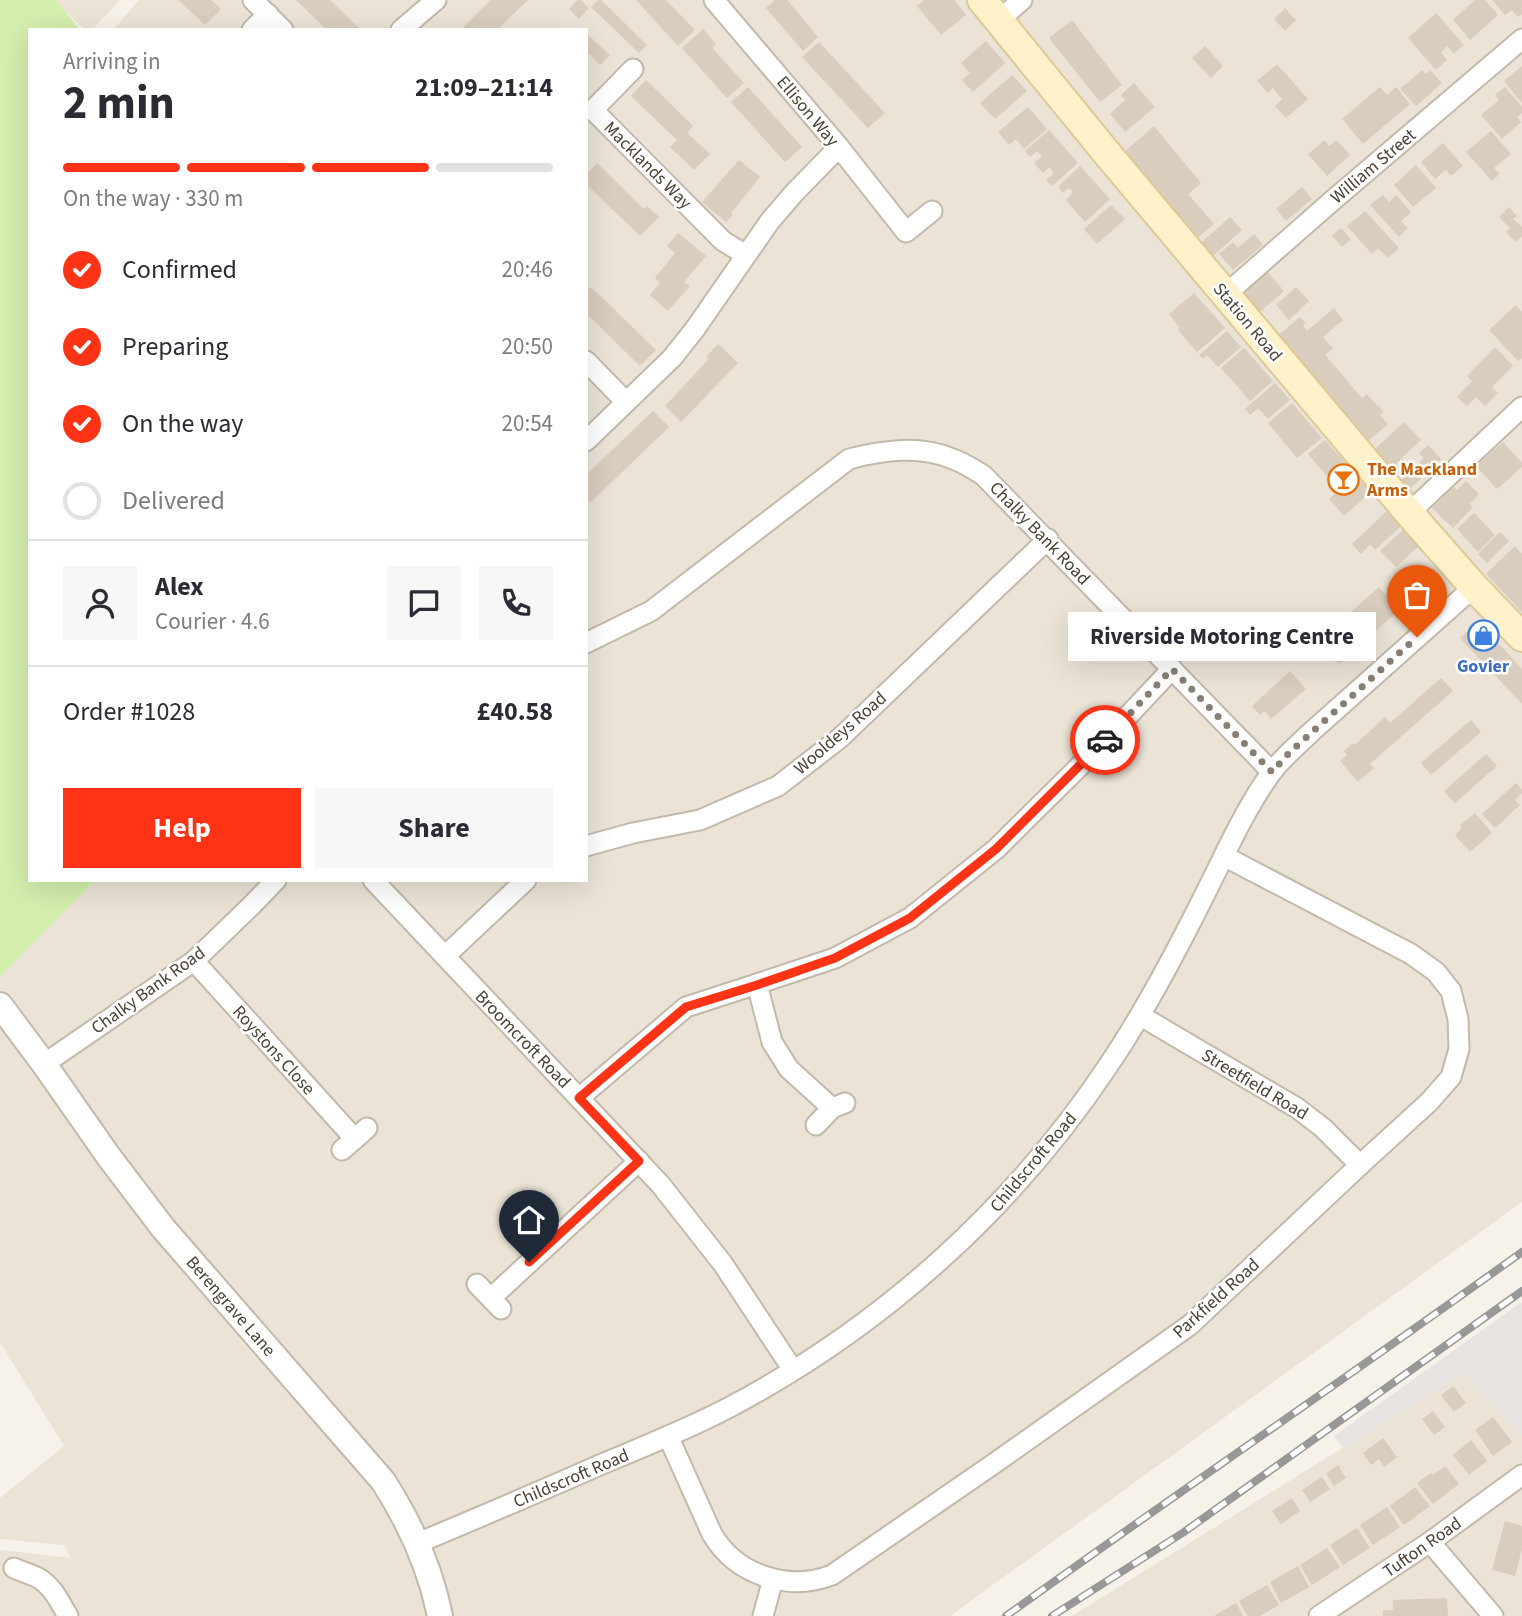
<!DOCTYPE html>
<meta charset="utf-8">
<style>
:root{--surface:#fff;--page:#f7f7f7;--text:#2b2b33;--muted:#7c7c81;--line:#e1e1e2;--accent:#ff3316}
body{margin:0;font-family:"Source Sans 3",sans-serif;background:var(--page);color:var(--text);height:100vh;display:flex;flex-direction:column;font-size:26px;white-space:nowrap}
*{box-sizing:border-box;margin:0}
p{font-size:23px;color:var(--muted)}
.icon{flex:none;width:38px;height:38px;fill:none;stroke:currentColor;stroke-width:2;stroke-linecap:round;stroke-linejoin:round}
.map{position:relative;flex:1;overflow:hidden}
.details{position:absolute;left:28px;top:28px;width:560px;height:854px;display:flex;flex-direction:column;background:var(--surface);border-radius:0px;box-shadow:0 7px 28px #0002}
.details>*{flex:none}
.pin{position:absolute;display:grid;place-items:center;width:60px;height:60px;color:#fff;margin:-72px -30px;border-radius:50% 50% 50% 0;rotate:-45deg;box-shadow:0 0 7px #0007}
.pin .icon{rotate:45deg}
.courier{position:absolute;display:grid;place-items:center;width:70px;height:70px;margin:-35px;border:5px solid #ff3316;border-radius:50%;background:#fff;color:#222;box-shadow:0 2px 9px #0007}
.bubble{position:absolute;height:49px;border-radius:0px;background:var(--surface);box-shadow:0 7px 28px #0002;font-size:23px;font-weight:700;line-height:49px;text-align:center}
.overview em{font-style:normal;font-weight:700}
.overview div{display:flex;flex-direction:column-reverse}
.overview{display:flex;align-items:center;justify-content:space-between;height:119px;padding:0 35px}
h1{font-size:46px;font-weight:700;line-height:52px}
.bar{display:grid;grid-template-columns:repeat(4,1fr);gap:10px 7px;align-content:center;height:84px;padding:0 35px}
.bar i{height:9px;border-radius:5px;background:var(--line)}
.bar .on{background:var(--accent)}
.bar p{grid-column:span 4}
.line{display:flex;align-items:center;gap:18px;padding:0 35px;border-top:2px solid var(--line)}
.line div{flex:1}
.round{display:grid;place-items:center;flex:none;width:74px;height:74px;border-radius:0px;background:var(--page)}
ol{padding:0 35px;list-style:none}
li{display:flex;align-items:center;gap:21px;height:77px}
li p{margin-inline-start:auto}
li .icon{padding:7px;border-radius:50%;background:var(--accent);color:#fff;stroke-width:4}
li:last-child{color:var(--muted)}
li i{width:38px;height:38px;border:4px solid var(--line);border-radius:50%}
.cta{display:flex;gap:14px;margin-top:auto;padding:14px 35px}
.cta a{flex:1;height:80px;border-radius:0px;background:var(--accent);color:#fff;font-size:28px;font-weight:700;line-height:80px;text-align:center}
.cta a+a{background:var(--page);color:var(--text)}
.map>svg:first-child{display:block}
.residential{fill:#eae3d6}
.green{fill:#d3eead}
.parking{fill:#e7e4e1}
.building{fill:#d9cdbd}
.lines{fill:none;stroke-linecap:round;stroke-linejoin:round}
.minor-casing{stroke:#c3b9aa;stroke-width:23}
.tertiary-casing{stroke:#c3b9aa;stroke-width:28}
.secondary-casing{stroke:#dec896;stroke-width:32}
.minor{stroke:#fff;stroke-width:19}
.tertiary{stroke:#fff;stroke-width:24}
.secondary{stroke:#fff1c9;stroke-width:28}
.rail-casing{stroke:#989898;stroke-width:8}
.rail{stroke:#fff;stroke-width:5;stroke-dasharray:16;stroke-linecap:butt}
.done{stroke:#877f75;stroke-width:7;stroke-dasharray:0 12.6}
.route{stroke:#ff3316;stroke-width:9}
.labels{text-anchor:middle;stroke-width:5;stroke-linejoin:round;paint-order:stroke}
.street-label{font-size:18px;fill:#4b4236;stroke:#fff}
.food-label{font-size:18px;font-weight:bold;fill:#c56008;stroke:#fff;text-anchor:start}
.shop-label{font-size:18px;font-weight:bold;fill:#366cbe;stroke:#fff}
</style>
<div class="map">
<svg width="1522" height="1616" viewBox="0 0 1522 1616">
<rect width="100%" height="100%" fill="#f6f1e9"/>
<g class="residential">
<polygon points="54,0 120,0 92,30 85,30"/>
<polygon points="139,0 1522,0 1522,1202 950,1616 0,1616 0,1550 71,1558 64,1545 0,1539 0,1498 64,1446 0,1342 0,977 96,880 586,880 586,30 113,30"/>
<polygon points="1463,1373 1522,1436 1522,1616 1072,1616"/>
</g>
<polygon class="green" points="0,0 56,0 80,30 30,30 30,880 96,880 0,977"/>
<polygon class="parking" points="1522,1302 1522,1436 1463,1373 1343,1449 1334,1436"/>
<g class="building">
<polygon points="178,0 211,0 221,9 205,25"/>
<polygon points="296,0 330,0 361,30 327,30"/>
<polygon points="491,0 528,0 500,27 502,30 466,30 463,27"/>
<polygon points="578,0 580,0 589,8 579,19 569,9"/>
<polygon points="598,0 601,0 647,45 639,53 591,7"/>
<polygon points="636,0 666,0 695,30 678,46"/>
<polygon points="775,0 787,0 818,37 803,51 766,8"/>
<polygon points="925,0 954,0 966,15 941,35 917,6"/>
<polygon points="1475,0 1485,0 1498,15 1470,40 1453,20"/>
<polygon points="1492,0 1522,0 1522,14 1518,17 1512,10 1505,15"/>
<polygon points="1285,8 1296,20 1285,31 1274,19"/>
<polygon points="1436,13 1464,45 1454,54 1447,46 1441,53 1447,60 1436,70 1408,38"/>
<polygon points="1072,20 1122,85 1100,102 1049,38"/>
<polygon points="703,29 716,44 712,48 744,83 727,98 682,48"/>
<polygon points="586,33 610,55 600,65 589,54 586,56"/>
<polygon points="986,41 1005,63 973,92 962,80 970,73 961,63"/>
<polygon points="819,42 885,113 868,128 802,57"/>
<polygon points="1205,46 1223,66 1211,78 1192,58"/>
<polygon points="1277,64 1308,99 1286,118 1275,106 1282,99 1273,88 1268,93 1257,81"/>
<polygon points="1522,66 1522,103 1504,81"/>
<polygon points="1422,70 1426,74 1430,70 1442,83 1416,106 1400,89"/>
<polygon points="1012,75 1027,91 995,119 980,103"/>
<polygon points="646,80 693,126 687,133 710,154 694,170 670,147 677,140 631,96"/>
<polygon points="1134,83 1155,107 1125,132 1110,114 1125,100 1121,95"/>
<polygon points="748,87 802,147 785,162 731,102"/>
<polygon points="1380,87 1387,95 1396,87 1410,104 1363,144 1342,119"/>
<polygon points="1505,87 1522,107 1522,113 1517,117 1521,122 1502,139 1481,115 1499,100 1495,95"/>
<polygon points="1028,107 1047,129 1024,149 1016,139 1009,145 998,132"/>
<polygon points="1154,126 1201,183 1188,194 1214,224 1197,238 1124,152"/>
<polygon points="1049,130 1078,163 1052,186 1046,180 1054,173 1049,167 1043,173 1034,163 1042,156 1037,151 1030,157 1025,151"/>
<polygon points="1491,131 1511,154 1494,168 1500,174 1492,181 1466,152"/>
<polygon points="1325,140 1329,146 1336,140 1350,155 1327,176 1308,154"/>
<polygon points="1443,143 1463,166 1451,176 1446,170 1435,179 1421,162"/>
<polygon points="739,160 760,177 731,213 733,215 726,222 702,202"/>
<polygon points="597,163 644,209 647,206 659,217 640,236 586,184 586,175"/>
<polygon points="1416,165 1436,188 1413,207 1394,185"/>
<polygon points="1080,166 1110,199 1085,222 1066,200 1073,193 1069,188 1063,193 1058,187"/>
<polygon points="1302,187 1312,199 1286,221 1276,209"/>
<polygon points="1383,195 1389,202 1396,195 1411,212 1401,221 1408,228 1399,237 1370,205"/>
<polygon points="1111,205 1125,219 1097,244 1084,229"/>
<polygon points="1509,207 1517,216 1513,219 1522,227 1522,236 1516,242 1506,232 1510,228 1499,217"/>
<polygon points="1365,211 1399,248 1388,258 1378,248 1372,254 1347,226"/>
<polygon points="1230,217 1242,230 1213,256 1201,243"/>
<polygon points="1341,228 1351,239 1342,247 1332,236"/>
<polygon points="678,233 706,256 684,282 690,286 668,311 650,295 660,283 655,278 675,253 667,246"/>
<polygon points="1254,234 1263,245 1233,270 1219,254 1233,242 1238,248"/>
<polygon points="1268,272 1284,291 1259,313 1243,294"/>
<polygon points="591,287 656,350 640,366 586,313 586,291"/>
<polygon points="1296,287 1309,301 1289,320 1276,305"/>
<polygon points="1194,293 1225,328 1197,352 1178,330 1180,328 1169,314"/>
<polygon points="1516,305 1522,312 1522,358 1518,361 1489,330"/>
<polygon points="1334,308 1343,320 1323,337 1333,348 1325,355 1362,398 1367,394 1377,406 1378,405 1384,412 1380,415 1388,424 1367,442 1277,336 1300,317 1306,323 1303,326 1307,331"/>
<polygon points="1227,331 1241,347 1218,367 1207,355 1203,359 1199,355"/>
<polygon points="718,344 738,363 681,422 665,406 709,359 706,357"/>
<polygon points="1495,347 1513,366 1492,387 1498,393 1485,406 1476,397 1467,406 1457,397 1472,381 1467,376"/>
<polygon points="1244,348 1273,381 1250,401 1221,368"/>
<polygon points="1275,383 1290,400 1268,419 1258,408 1250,415 1245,409"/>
<polygon points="1292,403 1322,438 1297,458 1268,423"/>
<polygon points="653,411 669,427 590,503 586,499 586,475"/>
<polygon points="1404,422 1421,440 1391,468 1374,450"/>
<polygon points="1325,440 1371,492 1344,516 1329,499 1339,490 1308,454"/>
<polygon points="1503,442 1522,463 1522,467 1497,489 1476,466"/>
<polygon points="1428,445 1441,459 1409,490 1400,481 1424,458 1419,453"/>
<polygon points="1466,481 1479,494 1470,504 1473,507 1453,528 1432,508 1453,486 1457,490"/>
<polygon points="1387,511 1401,526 1375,550 1370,544 1361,554 1352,544"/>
<polygon points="1474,513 1495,535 1478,552 1457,529"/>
<polygon points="1404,529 1419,546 1396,567 1380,551"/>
<polygon points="1500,532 1509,541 1487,563 1478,554"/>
<polygon points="1515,546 1522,554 1522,612 1486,574"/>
<polygon points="1379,587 1399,610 1339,664 1327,649 1317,658 1309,649"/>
<polygon points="1478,621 1522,669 1522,704 1460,638"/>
<polygon points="1290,671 1306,689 1271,719 1265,711 1260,715 1252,706"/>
<polygon points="1441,678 1453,691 1370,764 1374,768 1358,782 1340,761 1347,755 1344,751 1353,743 1355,745 1385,717 1390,723"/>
<polygon points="1471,720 1481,732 1431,775 1421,763"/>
<polygon points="1486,754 1497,766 1455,803 1444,791"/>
<polygon points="1516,783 1522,790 1522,793 1515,800 1520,805 1495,828 1482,814"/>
<polygon points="1475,813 1492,833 1470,852 1455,835 1462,828 1460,825"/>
<polygon points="1453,1386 1466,1403 1454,1412 1441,1395"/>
<polygon points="1433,1411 1445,1427 1434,1435 1422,1419"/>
<polygon points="1493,1417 1512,1442 1493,1456 1475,1430"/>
<polygon points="1383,1438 1397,1457 1384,1467 1379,1459 1371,1465 1363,1453"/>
<polygon points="1471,1440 1487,1461 1469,1475 1453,1455"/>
<polygon points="1338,1465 1346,1478 1334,1486 1326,1474"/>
<polygon points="1445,1466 1459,1484 1433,1504 1417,1483 1431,1473 1433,1475"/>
<polygon points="1322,1477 1330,1489 1310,1502 1302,1490"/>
<polygon points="1415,1487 1430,1506 1404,1525 1390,1506"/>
<polygon points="1292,1498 1300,1511 1281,1524 1272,1511"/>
<polygon points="1387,1507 1400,1527 1373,1545 1360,1525"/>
<polygon points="1505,1521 1522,1526 1522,1549 1515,1576 1492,1570"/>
<polygon points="1357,1528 1370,1548 1343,1565 1330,1545"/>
<polygon points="1327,1548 1340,1567 1312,1585 1300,1565"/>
<polygon points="1298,1566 1309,1587 1281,1603 1270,1582"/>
<polygon points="1267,1585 1279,1605 1260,1616 1248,1616 1239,1601"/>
<polygon points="1447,1598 1448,1616 1383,1616 1383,1610 1393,1610 1393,1600"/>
<polygon points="1236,1603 1243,1616 1214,1616"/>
</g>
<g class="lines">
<defs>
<g id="minor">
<polyline points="253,0 283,30"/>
<polyline points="714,0 839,147 906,232 932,211"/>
<polyline points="999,20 1022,0"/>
<polyline points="252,30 268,14"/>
<polyline points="401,30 436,0"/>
<polyline points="633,69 593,110 723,241 746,255"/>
<polyline points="1225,295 1332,201 1522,39"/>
<polyline points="586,361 626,402"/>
<polyline points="586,441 672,358 695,329 770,221 795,192 839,147"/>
<polyline points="1409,513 1522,407"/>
<path d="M586 643 651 611 849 459C883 450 920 445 953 459 964 463 973 469 983 475L1272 772"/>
<polyline points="586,846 633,833 700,820 778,786 840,738 1048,539"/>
<polyline points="373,880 660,1184 723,1264 793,1370"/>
<polyline points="445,956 526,880"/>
<polyline points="194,961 355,1139"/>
<polyline points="757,984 772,1042 789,1069 832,1108"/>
<polyline points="1141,1016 1297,1108 1323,1128 1360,1165"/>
<polyline points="44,1064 194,961 252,905 276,880"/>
<polyline points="579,1098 686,1007 757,984 835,958 910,918 996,849 1093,753 1172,669"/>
<polyline points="816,1125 832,1108 845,1103"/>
<polyline points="342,1150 367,1128"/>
<polyline points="477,1284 501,1309"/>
<polyline points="491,1298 639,1161"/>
<path d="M668 1436 712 1534C736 1575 788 1592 832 1575L992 1465 1190 1325 1360 1165 1429 1102 1451 1077 1459 1049 1458 1019 1451 991 1436 972 1411 954 1224 856"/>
<polyline points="1430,1542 1493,1616"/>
<path d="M418 1543C480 1517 541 1491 602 1464 645 1446 688 1429 728 1408 882 1327 1014 1208 1110 1063 1145 1011 1174 956 1202 900 1224 857 1243 812 1271 773 1282 758 1297 746 1310 733L1474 587"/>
<path d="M14 1568C22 1572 32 1574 40 1579 54 1588 60 1603 68 1616"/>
<polyline points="763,1616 773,1579"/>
<polyline points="1319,1616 1430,1542 1522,1475"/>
</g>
<path id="tertiary" d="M0 1005 44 1064 109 1157 163 1228 383 1481C410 1523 430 1566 440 1616"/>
<polyline id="secondary" points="982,0 1105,151 1409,513 1474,587 1522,637"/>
</defs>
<use href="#minor" class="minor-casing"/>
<use href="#tertiary" class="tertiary-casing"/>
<use href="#secondary" class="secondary-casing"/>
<use href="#minor" class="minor"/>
<use href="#tertiary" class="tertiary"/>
<use href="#secondary" class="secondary"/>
<defs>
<g id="rail">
<path d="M1006 1616C1177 1493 1351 1375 1522 1252"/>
<polyline points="1052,1616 1184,1532 1522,1291"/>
</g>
</defs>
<use href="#rail" class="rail-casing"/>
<use href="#rail" class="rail"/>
</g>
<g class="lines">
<polyline class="done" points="1105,740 1172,669 1272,772 1289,753 1417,637"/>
<polyline class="route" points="529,1262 639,1161 579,1098 686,1007 757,985 835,958 910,918 996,849 1105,740"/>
</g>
<defs>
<symbol id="bar-ring" viewBox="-11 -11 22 22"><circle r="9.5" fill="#fff" stroke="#e8710a" stroke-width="1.5"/><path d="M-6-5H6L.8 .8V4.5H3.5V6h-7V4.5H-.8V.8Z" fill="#e8710a"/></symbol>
<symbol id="shop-ring" viewBox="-11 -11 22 22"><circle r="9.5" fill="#fff" stroke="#3f7fe0" stroke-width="1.5"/><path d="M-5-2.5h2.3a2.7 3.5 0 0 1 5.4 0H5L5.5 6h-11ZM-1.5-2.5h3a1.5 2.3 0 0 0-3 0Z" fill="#3f7fe0"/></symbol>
</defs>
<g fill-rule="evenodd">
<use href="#bar-ring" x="1326" y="462" width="35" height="35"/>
<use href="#shop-ring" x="1466" y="618" width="35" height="35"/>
</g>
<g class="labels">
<g class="street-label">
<text transform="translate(808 111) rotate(50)" y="6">Ellison Way</text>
<text transform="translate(648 165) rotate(45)" y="6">Macklands Way</text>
<text transform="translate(1373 166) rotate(-40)" y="6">William Street</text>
<text transform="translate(1248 322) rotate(50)" y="6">Station Road</text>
<text transform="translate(1040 533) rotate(46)" y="6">Chalky Bank Road</text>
<text transform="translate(840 733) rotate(-41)" y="6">Wooldeys Road</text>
<text transform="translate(148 990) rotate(-36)" y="6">Chalky Bank Road</text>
<text transform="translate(523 1039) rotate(46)" y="6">Broomcroft Road</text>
<text transform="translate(274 1050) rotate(48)" y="6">Roystons Close</text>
<text transform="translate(1255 1084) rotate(31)" y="6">Streetfield Road</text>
<text transform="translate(1033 1162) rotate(-50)" y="6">Childscroft Road</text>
<text transform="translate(1216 1298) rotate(-42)" y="6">Parkfield Road</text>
<text transform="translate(231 1306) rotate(49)" y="6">Berengrave Lane</text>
<text transform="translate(571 1478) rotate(-23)" y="6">Childscroft Road</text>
<text transform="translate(1422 1547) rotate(-35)" y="6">Tufton Road</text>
</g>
<g class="food-label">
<text x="1367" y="475">The Mackland<tspan x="1367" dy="21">Arms</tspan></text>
</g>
<g class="shop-label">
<text x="1483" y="672">Govier</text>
</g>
</g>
</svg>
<div class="pin" style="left:1417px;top:637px;background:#ea580c"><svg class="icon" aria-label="bag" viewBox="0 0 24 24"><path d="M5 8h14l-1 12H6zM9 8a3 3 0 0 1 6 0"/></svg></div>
<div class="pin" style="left:529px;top:1262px;background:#1f2937"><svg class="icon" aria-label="home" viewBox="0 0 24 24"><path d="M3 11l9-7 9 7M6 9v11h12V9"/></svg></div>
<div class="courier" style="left:1105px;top:740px"><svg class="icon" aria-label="car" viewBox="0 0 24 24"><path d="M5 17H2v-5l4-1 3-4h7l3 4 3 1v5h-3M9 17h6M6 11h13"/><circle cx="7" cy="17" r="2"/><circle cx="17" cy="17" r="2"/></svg></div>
<div class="bubble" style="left:1068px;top:612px;width:308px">Riverside Motoring Centre</div>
<section class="details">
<div class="overview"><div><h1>2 min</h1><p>Arriving in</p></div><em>21:09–21:14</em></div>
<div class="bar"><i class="on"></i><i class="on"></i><i class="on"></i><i></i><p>On the way · 330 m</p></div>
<ol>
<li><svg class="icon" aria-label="check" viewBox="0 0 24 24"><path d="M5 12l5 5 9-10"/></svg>Confirmed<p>20:46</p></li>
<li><svg class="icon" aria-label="check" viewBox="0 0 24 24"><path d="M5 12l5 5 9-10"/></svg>Preparing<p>20:50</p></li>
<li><svg class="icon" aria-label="check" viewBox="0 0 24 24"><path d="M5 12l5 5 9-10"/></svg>On the way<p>20:54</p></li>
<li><i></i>Delivered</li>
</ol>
<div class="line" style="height:126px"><a class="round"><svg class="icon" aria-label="person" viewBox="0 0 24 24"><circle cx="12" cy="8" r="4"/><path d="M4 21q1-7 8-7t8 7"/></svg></a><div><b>Alex</b><p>Courier · 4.6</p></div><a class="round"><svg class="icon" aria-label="chat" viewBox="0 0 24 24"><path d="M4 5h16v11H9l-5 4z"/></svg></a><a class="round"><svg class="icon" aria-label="phone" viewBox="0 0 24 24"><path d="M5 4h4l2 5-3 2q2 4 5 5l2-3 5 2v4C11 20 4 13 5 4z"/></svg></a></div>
<div class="line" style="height:91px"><div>Order #1028</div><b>£40.58</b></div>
<div class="cta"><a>Help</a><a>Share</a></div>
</section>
</div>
